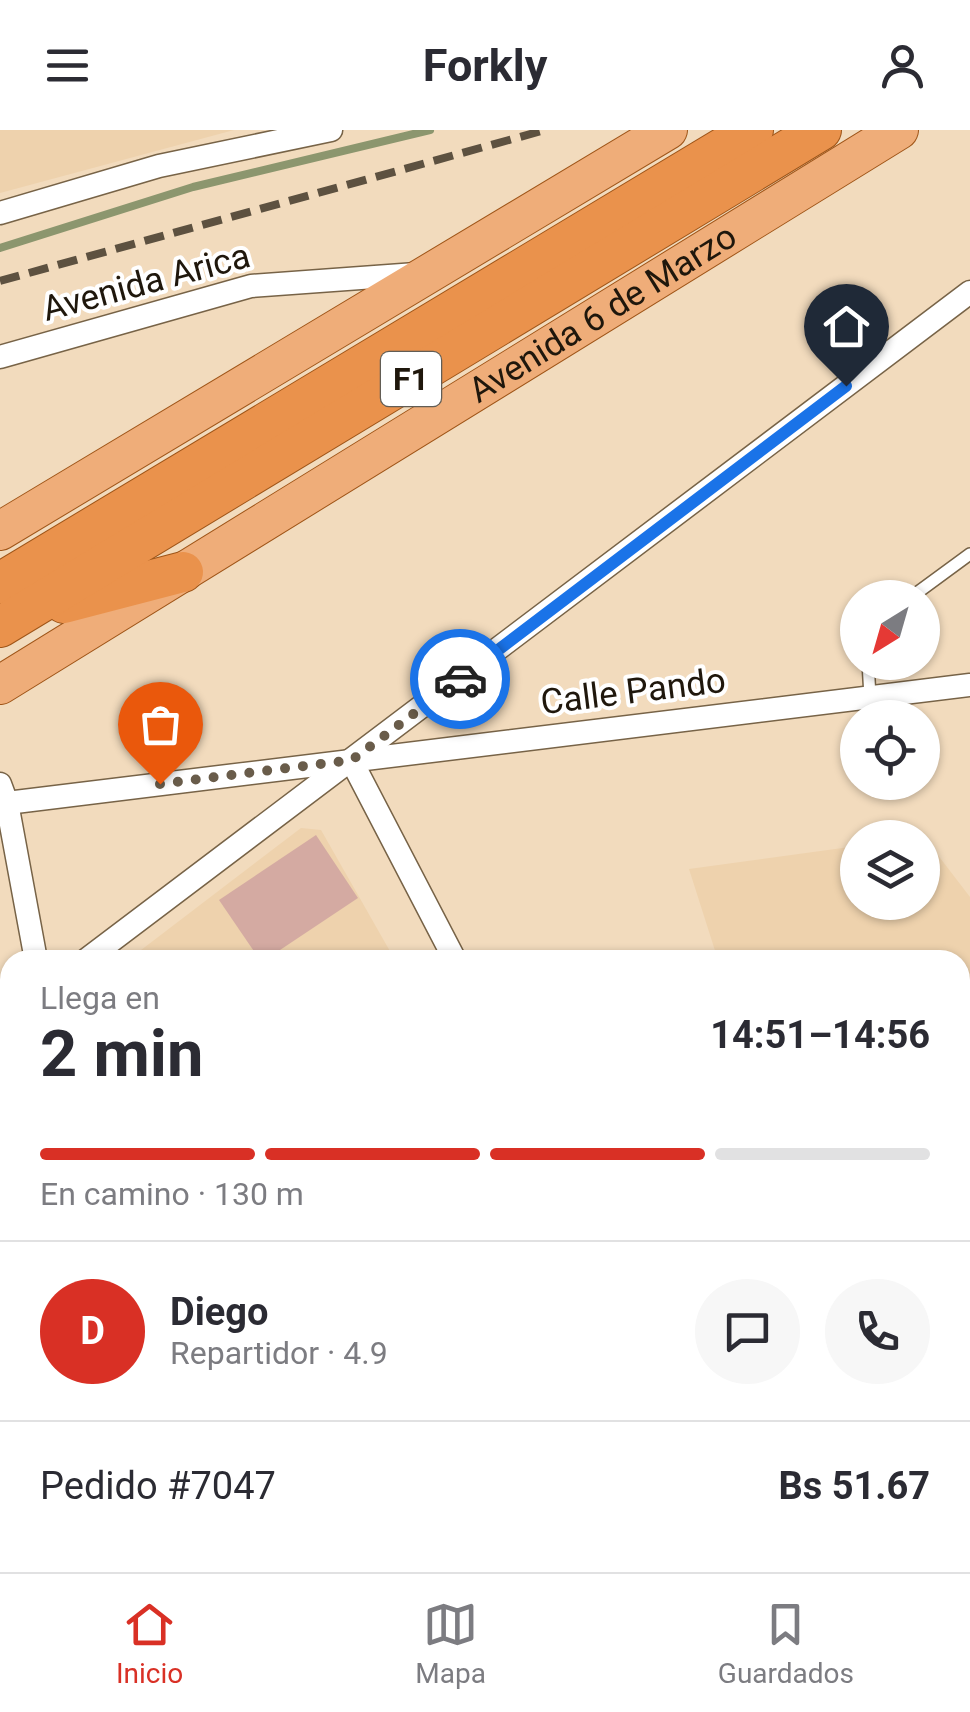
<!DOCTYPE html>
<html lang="es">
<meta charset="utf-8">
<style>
:root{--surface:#fff;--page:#f7f7f7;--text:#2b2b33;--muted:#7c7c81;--line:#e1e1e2;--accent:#d93025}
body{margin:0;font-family:Roboto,sans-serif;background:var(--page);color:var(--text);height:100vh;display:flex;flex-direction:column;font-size:38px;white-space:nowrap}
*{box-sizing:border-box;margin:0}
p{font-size:32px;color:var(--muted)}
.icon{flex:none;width:55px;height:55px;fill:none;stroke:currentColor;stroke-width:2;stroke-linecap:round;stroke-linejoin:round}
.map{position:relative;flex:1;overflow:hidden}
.sheet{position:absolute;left:0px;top:820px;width:970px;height:622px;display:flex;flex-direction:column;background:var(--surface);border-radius:30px 30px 0 0;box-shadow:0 2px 8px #0004}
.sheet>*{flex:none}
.needle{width:65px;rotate:217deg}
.fabs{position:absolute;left:840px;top:450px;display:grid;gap:20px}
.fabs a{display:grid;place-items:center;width:100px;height:100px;border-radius:50%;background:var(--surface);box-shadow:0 2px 8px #0004;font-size:50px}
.pin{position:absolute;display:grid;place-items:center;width:85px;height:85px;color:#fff;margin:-102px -42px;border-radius:50% 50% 50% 0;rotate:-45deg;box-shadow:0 0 10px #0007}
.pin .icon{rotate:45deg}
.courier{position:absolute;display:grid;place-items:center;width:100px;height:100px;margin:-50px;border:8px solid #1a73e8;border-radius:50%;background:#fff;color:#222;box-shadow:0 2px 12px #0007}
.overview em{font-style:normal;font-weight:700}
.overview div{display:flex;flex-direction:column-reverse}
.overview{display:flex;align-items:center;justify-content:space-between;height:170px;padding:0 40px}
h1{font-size:65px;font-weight:700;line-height:75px}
.bar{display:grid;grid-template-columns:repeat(4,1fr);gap:15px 10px;align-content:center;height:120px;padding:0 40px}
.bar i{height:12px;border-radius:8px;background:var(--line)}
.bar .current{background:var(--accent)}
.bar p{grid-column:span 4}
.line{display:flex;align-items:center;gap:25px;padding:0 40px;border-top:2px solid var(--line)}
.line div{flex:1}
.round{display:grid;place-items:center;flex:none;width:105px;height:105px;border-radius:52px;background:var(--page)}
header{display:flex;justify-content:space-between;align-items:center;height:130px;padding:0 40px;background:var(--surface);font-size:45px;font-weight:700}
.tabs{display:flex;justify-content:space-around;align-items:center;height:140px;border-top:2px solid var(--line);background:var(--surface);font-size:28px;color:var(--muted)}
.tabs a{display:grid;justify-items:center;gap:5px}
.tabs .current{color:var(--accent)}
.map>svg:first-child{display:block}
.built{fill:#eed2ad}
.green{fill:#d4aaa2}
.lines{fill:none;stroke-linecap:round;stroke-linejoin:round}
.stream{stroke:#8c966e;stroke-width:8}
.building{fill:#c1b997;stroke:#827b5b;stroke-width:2.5}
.service-casing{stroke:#776347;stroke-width:14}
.minor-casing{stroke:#776347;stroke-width:25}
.primary-casing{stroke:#9f5518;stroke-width:40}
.trunk-casing{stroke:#9f5518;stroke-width:42}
.service{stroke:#fff;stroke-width:11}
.minor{stroke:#fff;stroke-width:22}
.primary{stroke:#efad79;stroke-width:38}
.trunk{stroke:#ea924c;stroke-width:40}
.rail{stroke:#5d5140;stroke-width:8;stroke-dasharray:20 10;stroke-linecap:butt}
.done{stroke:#695c4a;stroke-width:10;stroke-dasharray:0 18}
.route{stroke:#1a73e8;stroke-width:12}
.labels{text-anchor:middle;stroke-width:8;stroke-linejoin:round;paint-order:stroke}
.shield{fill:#fff;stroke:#625d55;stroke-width:2.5}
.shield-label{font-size:32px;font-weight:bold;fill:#1f170c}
.street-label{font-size:35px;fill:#1f170c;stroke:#fff}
</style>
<header><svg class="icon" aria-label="menu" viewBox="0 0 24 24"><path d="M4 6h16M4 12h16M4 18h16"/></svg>Forkly<svg class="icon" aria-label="person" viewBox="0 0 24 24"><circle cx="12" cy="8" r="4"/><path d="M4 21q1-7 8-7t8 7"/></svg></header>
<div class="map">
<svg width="970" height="1442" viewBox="0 0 970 1442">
<rect width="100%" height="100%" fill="#f2dbbd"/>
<g class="built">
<polygon points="0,0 234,0 0,63"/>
<polygon points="301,698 321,700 395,830 128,830"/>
<polygon points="924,707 970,767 970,887 966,893 970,902 970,1262 960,1267 960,830 718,830 689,739 857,716 858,772 922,772"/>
<polygon points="10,1138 10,1432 129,1433 131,1442 0,1442 0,1141"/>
<polygon points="179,1433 179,1432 658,1433 641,1442 181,1442"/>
</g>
<polygon class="green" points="316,705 358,768 265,830 260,830 219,770"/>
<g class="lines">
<polyline class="stream" points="0,118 193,57 430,0"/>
</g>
<polygon class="building" points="86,1432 129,1432 131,1442 62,1442"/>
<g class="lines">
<defs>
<g id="service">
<polyline points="910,468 970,424"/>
<polyline points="868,532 870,567"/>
</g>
<g id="minor">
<polyline points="0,83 159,36 331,0"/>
<polyline points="0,227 251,156 416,144"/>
<polyline points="351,630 455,830"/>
<polyline points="0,654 7,673 36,830"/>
<polyline points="7,673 970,555"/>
<polyline points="86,830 970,162"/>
<polyline points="0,895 10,887"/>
<polyline points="960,1300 970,1295"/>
<polyline points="960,1322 970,1340"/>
<polyline points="156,1432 158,1442"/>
<polyline points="768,1432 773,1442"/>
<polyline points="699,1442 716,1432"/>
</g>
<g id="primary">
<polyline points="0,401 668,0"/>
<path id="s1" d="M0 555 899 0"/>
</g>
<g id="trunk">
<polyline points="0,453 753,0"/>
<polyline points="64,473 183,442"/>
<polyline points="0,497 821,0"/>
</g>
</defs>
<use href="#service" class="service-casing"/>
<use href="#minor" class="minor-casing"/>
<use href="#primary" class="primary-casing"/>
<use href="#trunk" class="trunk-casing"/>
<use href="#service" class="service"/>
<use href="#minor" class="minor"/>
<use href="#primary" class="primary"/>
<use href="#trunk" class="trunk"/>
<polyline class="rail" points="0,151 545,0"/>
</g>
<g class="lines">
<polyline class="done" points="160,654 352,630 460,549"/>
<polyline class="route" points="460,549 846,256"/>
</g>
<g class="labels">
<rect class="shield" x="381" y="222" width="60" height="54" rx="8"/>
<g class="shield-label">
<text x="411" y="260">F1</text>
</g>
<g class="street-label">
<text transform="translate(146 152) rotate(-15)" y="12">Avenida Arica</text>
<text dy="12" stroke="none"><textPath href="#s1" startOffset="708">Avenida 6 de Marzo</textPath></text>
<text transform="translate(633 561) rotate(-7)" y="12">Calle Pando</text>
</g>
</g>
</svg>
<div class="fabs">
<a><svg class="needle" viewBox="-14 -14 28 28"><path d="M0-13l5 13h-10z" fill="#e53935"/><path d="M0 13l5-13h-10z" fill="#7c7c81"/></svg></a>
<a><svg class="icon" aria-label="locate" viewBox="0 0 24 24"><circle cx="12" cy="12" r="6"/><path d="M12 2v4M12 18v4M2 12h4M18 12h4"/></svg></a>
<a><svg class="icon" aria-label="layers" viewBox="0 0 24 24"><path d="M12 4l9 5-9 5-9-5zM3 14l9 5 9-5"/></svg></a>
</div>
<div class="pin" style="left:160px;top:654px;background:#ea580c"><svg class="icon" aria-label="bag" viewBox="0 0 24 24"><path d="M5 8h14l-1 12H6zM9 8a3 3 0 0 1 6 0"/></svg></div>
<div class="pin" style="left:846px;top:256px;background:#1f2937"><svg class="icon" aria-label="home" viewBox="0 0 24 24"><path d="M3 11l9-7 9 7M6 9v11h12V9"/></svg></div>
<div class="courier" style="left:460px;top:549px"><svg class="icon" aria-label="car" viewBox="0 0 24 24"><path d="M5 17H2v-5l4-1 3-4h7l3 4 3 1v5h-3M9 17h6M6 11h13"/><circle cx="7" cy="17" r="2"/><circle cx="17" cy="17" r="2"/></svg></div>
<section class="sheet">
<div class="overview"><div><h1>2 min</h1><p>Llega en</p></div><em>14:51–14:56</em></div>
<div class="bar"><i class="current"></i><i class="current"></i><i class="current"></i><i></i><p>En camino · 130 m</p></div>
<div class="line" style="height:180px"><b class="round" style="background:var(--accent);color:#fff">D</b><div><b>Diego</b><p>Repartidor · 4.9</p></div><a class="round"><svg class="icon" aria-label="chat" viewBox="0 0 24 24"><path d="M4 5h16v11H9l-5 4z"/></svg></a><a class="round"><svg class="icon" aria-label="phone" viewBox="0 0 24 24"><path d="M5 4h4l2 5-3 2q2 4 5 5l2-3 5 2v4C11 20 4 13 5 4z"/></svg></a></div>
<div class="line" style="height:130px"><div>Pedido #7047</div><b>Bs 51.67</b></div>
</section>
</div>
<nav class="tabs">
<a class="current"><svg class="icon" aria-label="home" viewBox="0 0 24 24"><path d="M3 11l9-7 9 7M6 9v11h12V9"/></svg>Inicio</a>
<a><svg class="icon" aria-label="map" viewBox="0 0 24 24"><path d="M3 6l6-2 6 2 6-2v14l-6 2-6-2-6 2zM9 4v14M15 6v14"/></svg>Mapa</a>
<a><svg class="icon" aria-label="saved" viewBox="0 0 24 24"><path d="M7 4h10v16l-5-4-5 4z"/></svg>Guardados</a>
</nav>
